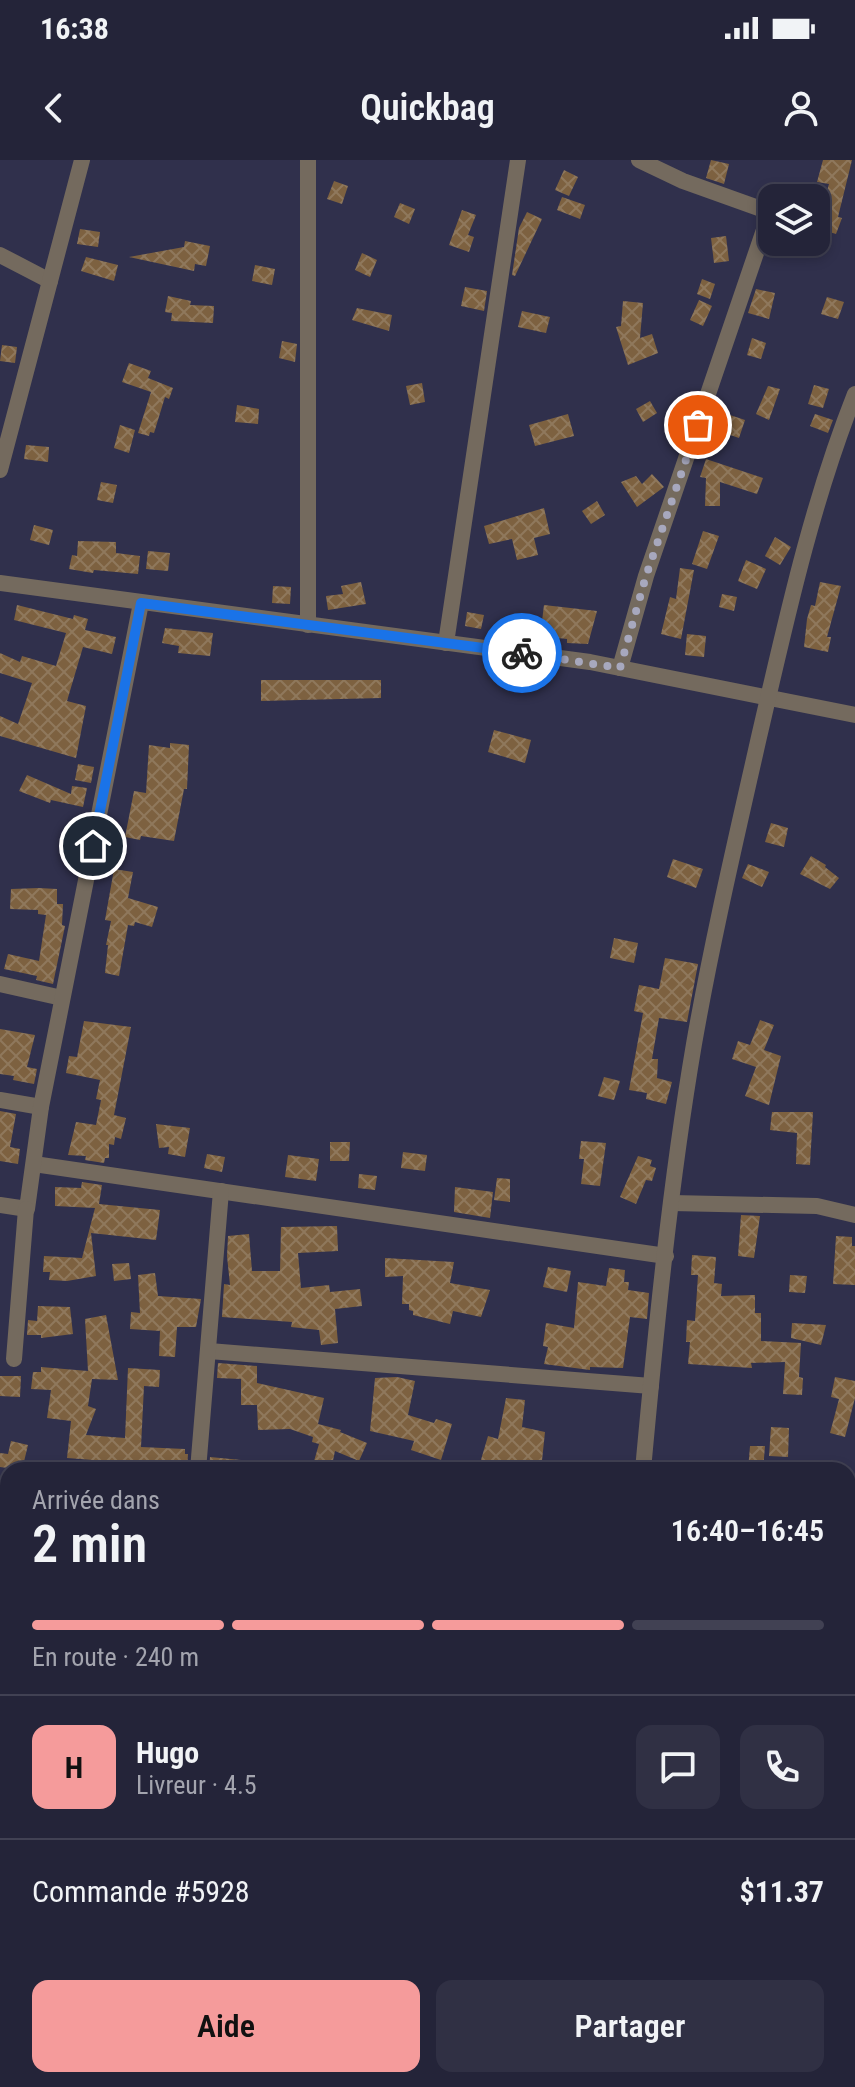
<!DOCTYPE html>
<html lang="fr">
<meta charset="utf-8">
<style>
:root{--surface:#242439;--page:#303044;--text:#f1f3f6;--muted:#a3a4ae;--line:#414153;--accent:#f59b9b}
body{margin:0;font-family:"Roboto Condensed",sans-serif;background:var(--page);color:var(--text);height:100vh;display:flex;flex-direction:column;font-size:30px;white-space:nowrap}
*{box-sizing:border-box;margin:0}
p{font-size:26px;color:var(--muted)}
.icon{flex:none;width:44px;height:44px;fill:none;stroke:currentColor;stroke-width:2;stroke-linecap:round;stroke-linejoin:round}
.map{position:relative;flex:1;overflow:hidden}
.panel{position:absolute;left:0px;top:1302px;width:856px;height:626px;display:flex;flex-direction:column;background:var(--surface);border-radius:24px 24px 0 0;box-shadow:0 4px 12px #0003,0 0 0 2px var(--line)}
.panel>*{flex:none}
.fabs{position:absolute;left:758px;top:24px;display:grid;gap:16px}
.fabs a{display:grid;place-items:center;width:72px;height:72px;border-radius:16px;background:var(--surface);box-shadow:0 4px 12px #0003,0 0 0 2px var(--line);font-size:40px}
.pin{position:absolute;display:grid;place-items:center;width:68px;height:68px;color:#fff;margin:-34px;border:4px solid #fff;border-radius:50%;box-shadow:0 2px 8px #0007}
.courier{position:absolute;display:grid;place-items:center;width:80px;height:80px;margin:-40px;border:6px solid #1a73e8;border-radius:50%;background:#fff;color:#222;box-shadow:0 2px 10px #0007}
.head em{font-style:normal;font-weight:600}
.head div{display:flex;flex-direction:column-reverse}
.head{display:flex;align-items:center;justify-content:space-between;height:136px;padding:0 32px}
h1{font-size:52px;font-weight:600;line-height:60px}
.bar{display:grid;grid-template-columns:repeat(4,1fr);gap:12px 8px;align-content:center;height:96px;padding:0 32px}
.bar i{height:10px;border-radius:6px;background:var(--line)}
.bar .selected{background:var(--accent)}
.bar p{grid-column:span 4}
.line{display:flex;align-items:center;gap:20px;padding:0 32px;border-top:2px solid var(--line)}
.line div{flex:1}
.round{display:grid;place-items:center;flex:none;width:84px;height:84px;border-radius:16px;background:var(--page)}
.action{display:flex;gap:16px;margin-top:auto;padding:16px 32px}
.action a{flex:1;height:92px;border-radius:16px;background:var(--accent);color:#111;font-size:32px;font-weight:600;line-height:92px;text-align:center}
.action a+a{background:var(--page);color:var(--text)}
.status{display:flex;justify-content:space-between;align-items:center;height:56px;padding:0 40px;background:var(--surface);direction:ltr}
.status svg{height:22px;fill:currentColor}
header{display:flex;justify-content:space-between;align-items:center;height:104px;padding:0 32px;background:var(--surface);font-size:36px;font-weight:600}
.map>svg:first-child{display:block}
.building{fill:url(#building-cross-hatch)}
.lines{fill:none;stroke-linecap:round;stroke-linejoin:round}
.minor{stroke:#746a5e;stroke-width:16}
.done{stroke:#a7a8be;stroke-width:8;stroke-dasharray:0 14.4}
.route{stroke:#1a73e8;stroke-width:10}
</style>
<div class="status"><b>16:38</b><svg viewBox="0 0 49 12"><path d="M0 12V9h3v3zM5 12V6h3v6zM10 12V3h3v9zM15 12V0h3v12zM26 1h20v11H26zM47 4h2v5h-2z"/></svg></div>
<header><svg class="icon" aria-label="back" viewBox="0 0 24 24"><path d="M15 5l-7 7 7 7"/></svg>Quickbag<svg class="icon" aria-label="person" viewBox="0 0 24 24"><circle cx="12" cy="8" r="4"/><path d="M4 21q1-7 8-7t8 7"/></svg></header>
<div class="map">
<svg width="855" height="1927" viewBox="0 0 855 1927">
<defs>
<pattern id="building-cross-hatch" width="8" height="8" patternUnits="userSpaceOnUse" patternTransform="scale(2)"><rect width="8" height="8" fill="#7d6140"/><path d="M0 0l8 8M0 8l8-8" fill="none" stroke="#8f785c"/></pattern>
</defs>
<rect width="100%" height="100%" fill="#30304c"/>
<g class="building">
<polygon points="711,0 729,4 724,24 706,18"/>
<polygon points="823,0 852,0 838,57 842,58 836,74 816,68 829,24 817,22"/>
<polygon points="564,10 578,17 569,36 555,30"/>
<polygon points="334,21 348,26 342,44 327,39"/>
<polygon points="562,37 585,45 580,59 557,50"/>
<polygon points="400,43 415,49 409,64 394,57"/>
<polygon points="462,50 476,55 468,75 474,77 469,92 449,85"/>
<polygon points="527,52 542,59 515,116 512,115 519,68"/>
<polygon points="80,69 100,72 98,87 77,84"/>
<polygon points="726,76 729,101 714,103 711,78"/>
<polygon points="185,81 210,86 206,106 195,104 194,111 129,97 184,87"/>
<polygon points="362,93 377,100 370,117 355,110"/>
<polygon points="86,97 118,105 114,121 81,111"/>
<polygon points="255,105 275,109 272,125 252,121"/>
<polygon points="702,119 715,124 710,139 697,134"/>
<polygon points="465,127 487,131 484,151 461,146"/>
<polygon points="756,129 775,133 769,159 748,153"/>
<polygon points="168,136 191,141 190,145 214,146 213,163 171,161 172,153 165,152"/>
<polygon points="827,137 844,142 838,159 821,154"/>
<polygon points="699,140 712,146 703,166 690,160"/>
<polygon points="623,141 643,143 640,178 652,174 658,193 628,205 616,167 621,166"/>
<polygon points="357,148 392,155 389,171 352,160"/>
<polygon points="522,151 550,157 546,173 518,167"/>
<polygon points="752,178 766,183 761,199 747,195"/>
<polygon points="282,181 297,184 295,202 279,198"/>
<polygon points="2,185 17,187 15,203 0,201"/>
<polygon points="129,203 151,211 148,218 173,228 169,239 165,237 154,273 150,272 149,276 138,273 151,232 122,222"/>
<polygon points="422,223 425,242 410,245 406,226"/>
<polygon points="814,225 829,229 823,248 808,244"/>
<polygon points="768,226 780,229 769,260 756,254"/>
<polygon points="650,241 657,253 643,262 636,249"/>
<polygon points="237,245 259,249 258,264 235,262"/>
<polygon points="568,254 574,276 535,286 529,265"/>
<polygon points="815,254 833,260 828,273 810,266"/>
<polygon points="730,255 745,260 739,278 724,273"/>
<polygon points="120,265 135,270 129,293 114,288"/>
<polygon points="26,285 49,287 48,302 24,299"/>
<polygon points="706,299 763,318 757,334 720,322 720,346 705,346 706,318 700,317"/>
<polygon points="652,314 664,327 637,347 621,322 636,316 642,324"/>
<polygon points="101,322 117,325 113,343 97,340"/>
<polygon points="597,341 605,355 591,364 582,351"/>
<polygon points="544,348 550,374 534,378 538,395 517,400 512,379 489,384 484,366"/>
<polygon points="34,365 53,370 49,385 30,380"/>
<polygon points="703,371 719,376 707,409 692,404"/>
<polygon points="775,377 791,387 780,405 765,396"/>
<polygon points="78,381 116,382 116,393 140,396 138,414 94,410 93,413 69,409 72,395 77,396"/>
<polygon points="148,391 170,393 168,411 146,409"/>
<polygon points="746,400 766,409 757,429 738,421"/>
<polygon points="680,408 694,410 681,479 661,474 670,437 676,439"/>
<polygon points="361,422 366,444 328,450 326,436 343,434 341,426"/>
<polygon points="820,422 841,426 827,477 831,477 828,492 804,487 807,459 811,445 815,446"/>
<polygon points="273,426 291,427 290,444 272,443"/>
<polygon points="722,434 737,437 734,451 719,447"/>
<polygon points="17,445 73,459 74,455 88,459 85,470 116,477 112,494 83,487 67,541 86,546 76,598 0,576 0,556 18,564 32,523 0,513 0,493 20,502 22,496 56,506 66,473 14,460"/>
<polygon points="544,445 597,451 588,484 567,483 567,479 549,477 549,470 541,469"/>
<polygon points="467,452 484,455 481,469 465,466"/>
<polygon points="165,468 213,473 210,496 178,493 179,486 162,483"/>
<polygon points="687,474 706,476 704,497 685,495"/>
<polygon points="261,520 381,520 381,538 261,541"/>
<polygon points="494,570 531,580 525,603 488,592"/>
<polygon points="170,583 189,585 187,629 184,629 174,681 141,676 140,680 125,677 134,631 146,633 149,585 170,588"/>
<polygon points="78,604 94,607 91,623 75,620"/>
<polygon points="27,615 71,634 72,626 87,628 83,647 51,640 50,643 19,631"/>
<polygon points="771,663 788,668 784,687 765,682"/>
<polygon points="811,696 826,705 825,707 839,718 830,729 800,714"/>
<polygon points="673,699 703,709 696,728 667,717"/>
<polygon points="748,704 769,712 762,727 742,718"/>
<polygon points="114,709 133,712 128,738 158,747 152,767 135,762 134,766 128,765 119,816 105,813 108,785 106,785 111,761 105,760"/>
<polygon points="39,728 57,729 57,744 63,744 62,765 65,766 53,824 36,820 37,816 4,809 8,794 39,801 46,755 38,754 38,750 10,749 11,729"/>
<polygon points="614,778 638,783 634,803 610,798"/>
<polygon points="665,798 698,804 687,862 659,858 652,899 658,899 657,918 672,922 666,944 646,939 647,933 629,930 643,853 634,851 639,825 659,829"/>
<polygon points="760,860 774,865 764,890 781,896 769,945 745,936 756,907 732,899 738,881 750,885"/>
<polygon points="84,861 131,867 114,955 126,958 121,979 115,977 114,985 109,984 109,998 105,998 104,1003 85,1000 86,996 68,995 76,962 96,965 101,940 96,939 100,920 66,913 69,896 77,897"/>
<polygon points="0,869 35,875 27,907 37,909 34,924 13,920 14,916 0,914"/>
<polygon points="604,917 620,921 614,940 598,936"/>
<polygon points="0,951 16,954 10,987 20,989 18,1004 0,1001"/>
<polygon points="772,952 813,952 810,1005 796,1004 797,973 770,970"/>
<polygon points="156,964 190,968 185,997 168,994 169,987 159,988"/>
<polygon points="581,981 606,983 600,1026 581,1024 584,999 579,999"/>
<polygon points="330,982 350,982 349,1001 330,1001"/>
<polygon points="403,992 427,995 425,1011 401,1008"/>
<polygon points="207,994 225,997 222,1012 204,1008"/>
<polygon points="288,995 319,999 316,1021 285,1017"/>
<polygon points="638,996 652,1000 650,1006 656,1008 652,1021 646,1020 636,1044 620,1037"/>
<polygon points="359,1014 377,1016 375,1030 358,1028"/>
<polygon points="497,1018 510,1019 510,1042 494,1040"/>
<polygon points="82,1022 102,1025 99,1044 160,1050 156,1080 91,1073 96,1116 67,1121 49,1120 50,1112 43,1112 44,1096 82,1098 95,1048 55,1046 55,1027 81,1028"/>
<polygon points="455,1027 493,1032 490,1058 454,1052"/>
<polygon points="741,1055 760,1056 754,1098 738,1096"/>
<polygon points="337,1066 338,1091 298,1093 301,1128 329,1125 330,1132 360,1129 362,1146 335,1149 338,1183 321,1185 319,1170 291,1167 292,1162 222,1157 224,1124 230,1125 227,1096 228,1076 249,1074 252,1111 280,1111 281,1067"/>
<polygon points="836,1076 852,1077 852,1086 855,1086 855,1125 833,1124"/>
<polygon points="692,1095 716,1097 714,1123 722,1124 721,1136 755,1135 755,1153 761,1153 761,1181 801,1183 799,1217 803,1218 802,1235 783,1234 785,1202 751,1203 752,1208 688,1204 690,1182 686,1182 687,1160 695,1161 698,1115 691,1115"/>
<polygon points="385,1098 454,1102 450,1123 490,1130 481,1157 453,1151 450,1164 413,1155 413,1151 409,1150 409,1144 402,1144 403,1116 385,1117"/>
<polygon points="129,1103 131,1119 114,1121 112,1104"/>
<polygon points="548,1107 571,1111 567,1132 543,1127"/>
<polygon points="609,1108 625,1110 624,1122 629,1122 628,1130 649,1133 647,1159 630,1157 623,1208 590,1207 590,1210 544,1204 548,1187 543,1186 546,1163 574,1168 578,1122 606,1126"/>
<polygon points="155,1113 158,1136 201,1139 196,1167 177,1167 175,1197 159,1196 160,1171 130,1169 131,1152 140,1153 138,1115"/>
<polygon points="790,1115 807,1116 805,1133 789,1132"/>
<polygon points="38,1146 70,1147 73,1174 41,1178 41,1175 27,1175 28,1160 37,1161"/>
<polygon points="106,1155 118,1220 92,1219 88,1246 96,1249 86,1275 125,1278 128,1208 160,1210 159,1227 144,1226 141,1287 185,1289 185,1294 188,1294 187,1310 118,1310 118,1302 67,1298 71,1261 47,1258 51,1230 31,1229 33,1212 41,1212 41,1207 88,1211 85,1159"/>
<polygon points="792,1163 826,1165 821,1185 791,1178"/>
<polygon points="218,1203 257,1206 257,1223 324,1238 318,1264 341,1270 340,1272 367,1283 359,1301 335,1291 331,1310 312,1308 319,1284 312,1282 313,1277 290,1269 258,1270 257,1245 241,1245 241,1219 217,1218"/>
<polygon points="0,1216 21,1216 20,1237 0,1236"/>
<polygon points="397,1217 415,1221 408,1255 434,1263 436,1259 452,1264 441,1300 411,1290 414,1281 370,1271 375,1218"/>
<polygon points="835,1217 855,1221 855,1238 845,1277 830,1273 839,1239 831,1237"/>
<polygon points="506,1238 525,1240 522,1267 545,1272 541,1310 478,1310 488,1276 498,1279"/>
<polygon points="771,1267 789,1268 788,1297 769,1296"/>
<polygon points="11,1281 28,1285 22,1310 0,1307 0,1293 8,1294"/>
<polygon points="750,1286 765,1286 763,1310 748,1310"/>
<polygon points="210,1297 241,1300 240,1310 209,1310"/>
</g>
<g class="lines">
<g class="minor">
<polyline points="0,95 50,121"/>
<polyline points="0,310 82,0"/>
<polyline points="0,423 590,502 855,555"/>
<polyline points="308,465 308,0"/>
<polyline points="446,483 518,0"/>
<polyline points="620,508 646,416 768,58 764,50 683,21 639,0"/>
<polyline points="0,824 62,838"/>
<polyline points="0,940 41,947"/>
<polyline points="34,1004 666,1096"/>
<polyline points="672,1043 817,1046 855,1055"/>
<polyline points="0,1045 27,1049 41,947 141,443"/>
<polyline points="209,1191 651,1226"/>
<polyline points="14,1199 26,1049"/>
<polyline points="198,1310 221,1031"/>
<path d="M643 1310C656 1168 670 1025 694 884 712 781 736 679 759 577 786 461 811 345 855 234"/>
<polyline points="0,1331 8,1332"/>
<polyline points="848,1397 855,1397"/>
<polyline points="0,1539 8,1538"/>
<polyline points="0,1778 8,1778"/>
<polyline points="848,1878 855,1880"/>
<polyline points="270,1920 271,1927"/>
<polyline points="428,1920 430,1927"/>
<polyline points="666,1920 667,1927"/>
<polyline points="290,1927 352,1920"/>
</g>
</g>
<g class="lines">
<polyline class="done" points="522,493 620,508 646,416 698,265"/>
<polyline class="route" points="93,686 141,443 522,493"/>
</g>
</svg>
<div class="fabs">
<a><svg class="icon" aria-label="layers" viewBox="0 0 24 24"><path d="M12 4l9 5-9 5-9-5zM3 14l9 5 9-5"/></svg></a>
</div>
<div class="pin" style="left:698px;top:265px;background:#ea580c"><svg class="icon" aria-label="bag" viewBox="0 0 24 24"><path d="M5 8h14l-1 12H6zM9 8a3 3 0 0 1 6 0"/></svg></div>
<div class="pin" style="left:93px;top:686px;background:#1f2937"><svg class="icon" aria-label="home" viewBox="0 0 24 24"><path d="M3 11l9-7 9 7M6 9v11h12V9"/></svg></div>
<div class="courier" style="left:522px;top:493px"><svg class="icon" aria-label="bike" viewBox="0 0 24 24"><circle cx="6" cy="16" r="4"/><circle cx="18" cy="16" r="4"/><path d="M6 16l4-8h5l3 8M10 8l3 8H6M13 5h3"/></svg></div>
<section class="panel">
<div class="head"><div><h1>2 min</h1><p>Arrivée dans</p></div><em>16:40–16:45</em></div>
<div class="bar"><i class="selected"></i><i class="selected"></i><i class="selected"></i><i></i><p>En route · 240 m</p></div>
<div class="line" style="height:144px"><b class="round" style="background:var(--accent);color:#111">H</b><div><b>Hugo</b><p>Livreur · 4.5</p></div><a class="round"><svg class="icon" aria-label="chat" viewBox="0 0 24 24"><path d="M4 5h16v11H9l-5 4z"/></svg></a><a class="round"><svg class="icon" aria-label="phone" viewBox="0 0 24 24"><path d="M5 4h4l2 5-3 2q2 4 5 5l2-3 5 2v4C11 20 4 13 5 4z"/></svg></a></div>
<div class="line" style="height:104px"><div>Commande #5928</div><b>$11.37</b></div>
<div class="action"><a>Aide</a><a>Partager</a></div>
</section>
</div>
